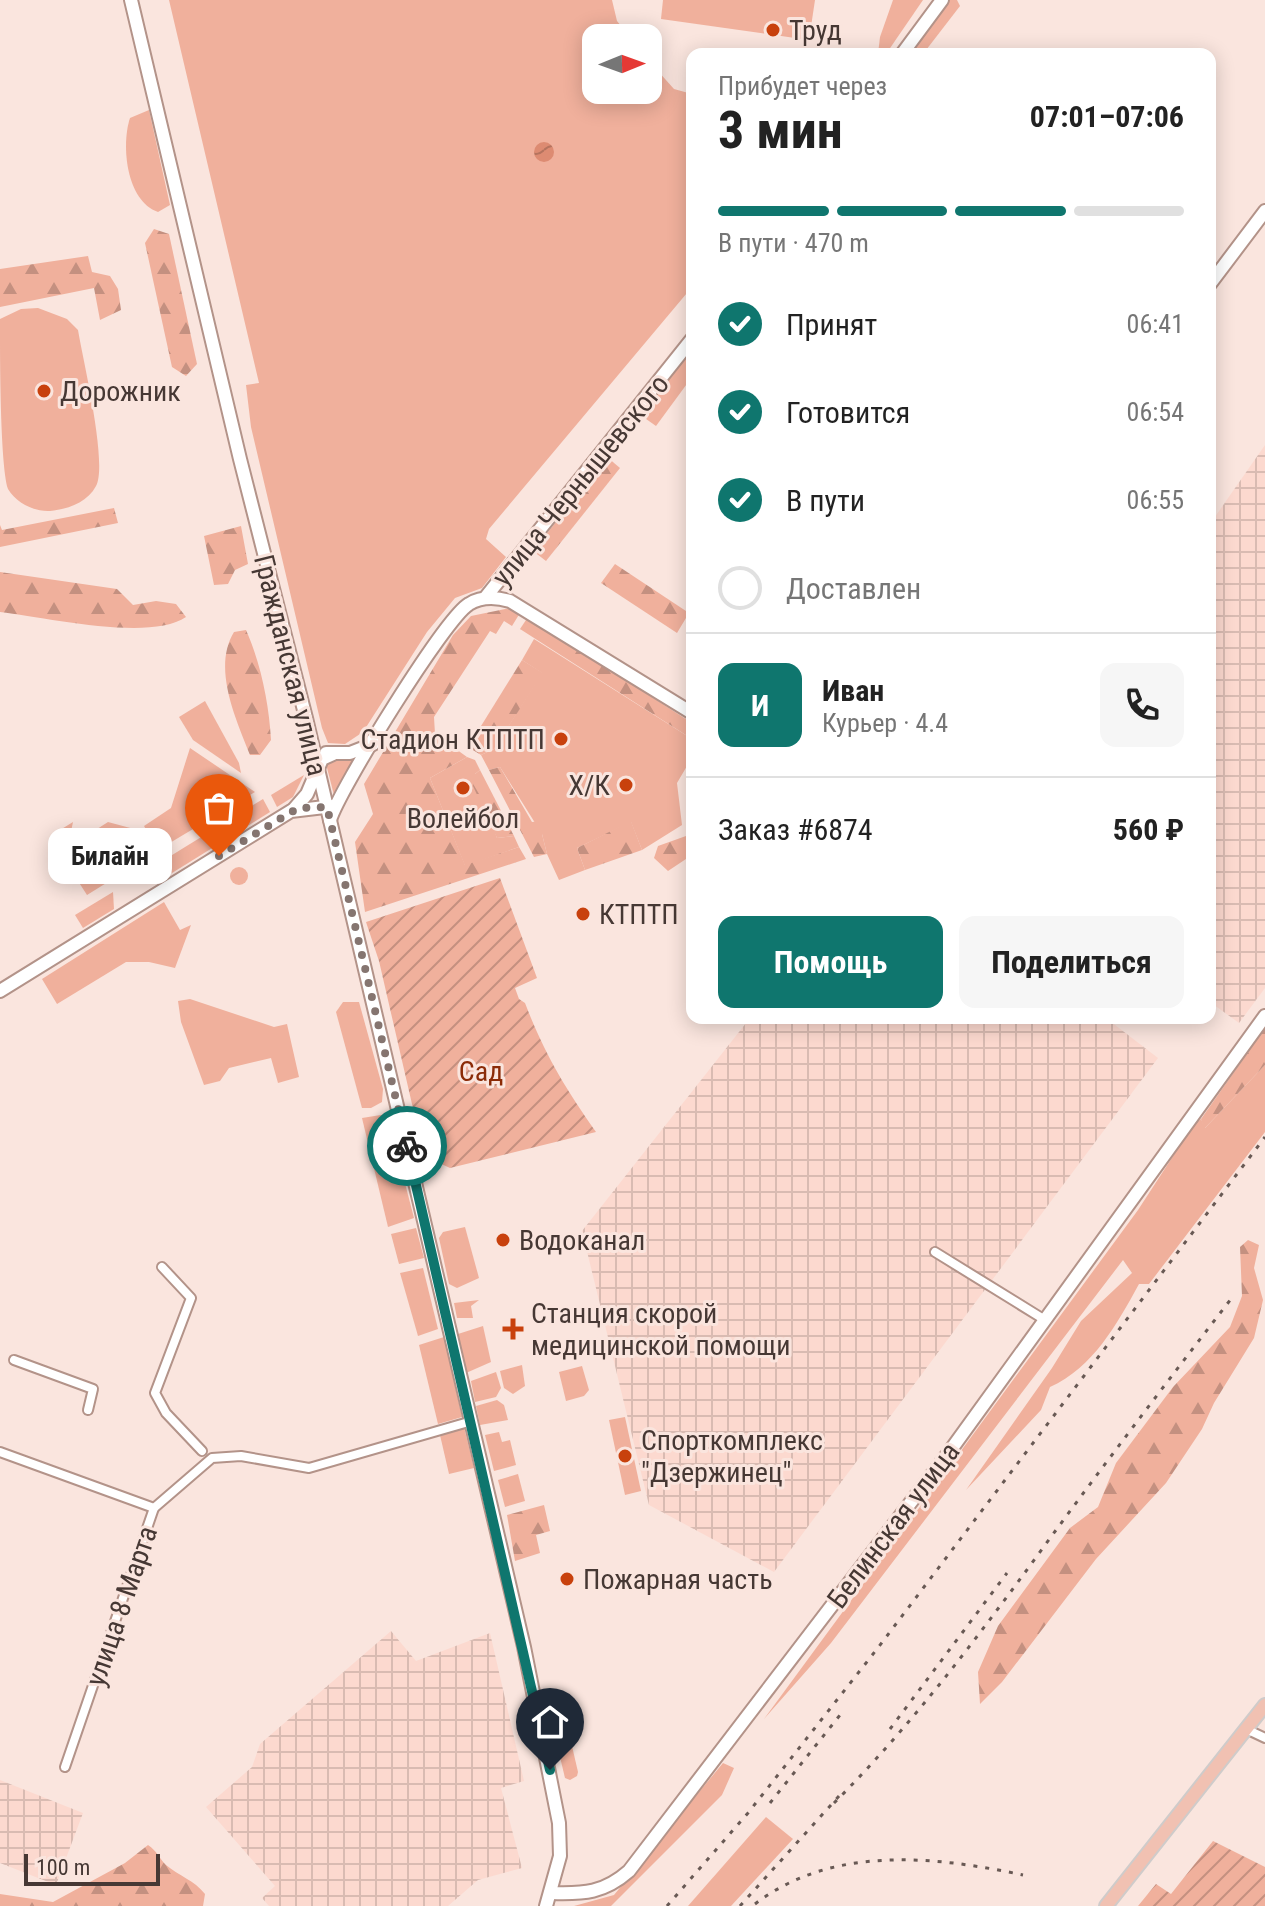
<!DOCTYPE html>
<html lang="ru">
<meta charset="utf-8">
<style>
:root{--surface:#fff;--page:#f6f6f6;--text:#222;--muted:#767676;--line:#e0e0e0;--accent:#0f766e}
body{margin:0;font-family:"Roboto Condensed",sans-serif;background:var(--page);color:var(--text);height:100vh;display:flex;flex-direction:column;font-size:30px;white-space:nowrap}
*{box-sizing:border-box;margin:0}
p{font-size:26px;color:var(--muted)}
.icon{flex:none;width:44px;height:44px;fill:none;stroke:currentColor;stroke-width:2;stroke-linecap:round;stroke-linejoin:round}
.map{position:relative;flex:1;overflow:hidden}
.sheet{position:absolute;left:686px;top:48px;width:530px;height:976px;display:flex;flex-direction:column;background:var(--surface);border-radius:16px;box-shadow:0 4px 20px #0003}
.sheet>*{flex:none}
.needle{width:52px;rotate:89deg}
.controls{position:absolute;left:582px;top:24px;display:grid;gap:16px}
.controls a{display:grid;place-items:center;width:80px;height:80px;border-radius:16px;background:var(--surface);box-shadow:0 4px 20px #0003;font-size:40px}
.scale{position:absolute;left:24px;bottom:20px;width:136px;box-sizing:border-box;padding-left:8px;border:4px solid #463834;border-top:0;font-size:22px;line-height:28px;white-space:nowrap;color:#463834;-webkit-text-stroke:6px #fae5de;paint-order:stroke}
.pin{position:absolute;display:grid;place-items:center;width:68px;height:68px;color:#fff;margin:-82px -34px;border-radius:50% 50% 50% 0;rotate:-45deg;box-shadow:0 0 8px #0007}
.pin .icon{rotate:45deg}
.courier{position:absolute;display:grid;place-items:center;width:80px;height:80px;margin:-40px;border:6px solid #0f766e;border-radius:50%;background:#fff;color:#222;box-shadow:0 2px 10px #0007}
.bubble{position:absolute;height:56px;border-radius:16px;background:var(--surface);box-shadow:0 4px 20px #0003;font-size:26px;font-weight:700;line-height:56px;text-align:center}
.overview em{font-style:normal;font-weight:700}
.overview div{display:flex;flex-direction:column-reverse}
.overview{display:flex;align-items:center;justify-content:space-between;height:136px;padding:0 32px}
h1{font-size:52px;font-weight:700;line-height:60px}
.bar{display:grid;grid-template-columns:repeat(4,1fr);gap:12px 8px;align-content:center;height:96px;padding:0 32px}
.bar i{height:10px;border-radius:6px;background:var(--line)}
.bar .selected{background:var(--accent)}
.bar p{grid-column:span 4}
.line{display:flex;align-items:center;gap:20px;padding:0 32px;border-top:2px solid var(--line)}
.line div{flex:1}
.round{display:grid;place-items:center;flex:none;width:84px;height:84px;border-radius:16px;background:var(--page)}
ol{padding:0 32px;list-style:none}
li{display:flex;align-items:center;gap:24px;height:88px}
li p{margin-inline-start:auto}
li .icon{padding:8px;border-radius:50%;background:var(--accent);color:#fff;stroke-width:4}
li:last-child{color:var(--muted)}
li i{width:44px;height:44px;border:4px solid var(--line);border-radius:50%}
.action{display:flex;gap:16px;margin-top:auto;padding:16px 32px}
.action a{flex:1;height:92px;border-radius:16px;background:var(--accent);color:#fff;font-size:32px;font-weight:700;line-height:92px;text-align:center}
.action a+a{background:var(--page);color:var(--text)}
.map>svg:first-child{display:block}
.industrial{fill:url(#industrial-grid)}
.green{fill:#f0b09c}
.forest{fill:url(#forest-firs)}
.garden{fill:url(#garden-furrows)}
.water{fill:url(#water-waves)}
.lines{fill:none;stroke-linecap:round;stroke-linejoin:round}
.street-casing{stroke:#b39389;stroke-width:12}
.secondary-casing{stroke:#b39389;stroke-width:16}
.primary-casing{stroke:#cfcbca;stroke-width:16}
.street{stroke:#fff;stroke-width:8}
.secondary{stroke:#fff;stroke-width:12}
.primary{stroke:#f1c1b2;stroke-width:12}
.rail{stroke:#685954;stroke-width:3;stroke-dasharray:4 8;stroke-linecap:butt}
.done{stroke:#857570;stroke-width:8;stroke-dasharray:0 14.4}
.route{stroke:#0f766e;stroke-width:10}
.poi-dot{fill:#c8410d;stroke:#fae5de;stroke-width:3}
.labels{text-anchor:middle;stroke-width:6;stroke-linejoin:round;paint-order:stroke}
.poi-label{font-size:28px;fill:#463834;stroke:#fae5de;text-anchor:start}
.street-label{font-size:28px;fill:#463834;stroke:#fae5de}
.park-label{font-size:28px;fill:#8b2b07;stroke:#fae5de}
</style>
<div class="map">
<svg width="1265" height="1906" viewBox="0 0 1265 1906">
<defs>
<pattern id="industrial-grid" width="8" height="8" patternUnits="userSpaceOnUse" patternTransform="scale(2)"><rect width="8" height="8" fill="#fcd9cf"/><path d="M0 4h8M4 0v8" fill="none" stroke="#d9bbb2"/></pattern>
<pattern id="forest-firs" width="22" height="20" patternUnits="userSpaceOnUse" patternTransform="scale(2)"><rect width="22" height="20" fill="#f0b09c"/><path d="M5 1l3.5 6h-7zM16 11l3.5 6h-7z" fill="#c49080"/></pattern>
<pattern id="garden-furrows" width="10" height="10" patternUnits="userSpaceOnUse" patternTransform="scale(2)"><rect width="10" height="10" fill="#f0b09c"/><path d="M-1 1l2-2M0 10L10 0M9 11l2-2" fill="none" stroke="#c49080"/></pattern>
<pattern id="water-waves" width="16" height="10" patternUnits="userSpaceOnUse" patternTransform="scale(2)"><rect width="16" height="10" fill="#dd8b72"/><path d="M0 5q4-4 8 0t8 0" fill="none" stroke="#b5735e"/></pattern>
</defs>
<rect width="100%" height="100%" fill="#fae5de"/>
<g class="industrial">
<polygon points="1265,445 1265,988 1239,1023 1210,1002 1210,524"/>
<polygon points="750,1018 1106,1018 1158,1058 774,1572 649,1505 582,1231"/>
<polygon points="391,1631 416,1661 490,1633 524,1781 501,1788 522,1868 478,1880 448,1906 269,1906 262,1898 275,1886 206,1807 252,1767 260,1744"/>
<polygon points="0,1780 83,1813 56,1885 0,1863"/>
</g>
<g class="green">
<polygon points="169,0 612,0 617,21 631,38 596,38 596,90 648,90 648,60 674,89 692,94 692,287 489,529 486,539 506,557 482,588 455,598 427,632 363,732 345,744 328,743 322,728 251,427 246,385 259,383"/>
<polygon points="663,0 815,0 809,40 661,19"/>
<polygon points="893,0 923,0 886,54 878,54 880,37"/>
<polygon points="948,0 957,0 960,6 923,54 908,54"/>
<path d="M149 110 170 205 158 212C126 201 121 145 130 118Z"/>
<path d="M38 308 67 319 78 330C83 360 108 464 96 486 87 503 68 509 50 511 35 512 16 503 8 489 0 463 0 355 0 319L21 309Z"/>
<polygon points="692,345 692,377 656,426 639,414"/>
<polygon points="534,639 692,739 692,768 687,766 677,783 682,825 642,850 631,822 577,848 585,870 559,880 547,854 542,834 500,767 489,770 481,755 494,749 542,673 522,660"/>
<polygon points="205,701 239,763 241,773 193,740 179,717"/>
<polygon points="190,748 255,792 158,850 144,826 171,808"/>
<polygon points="361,755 334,795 325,760"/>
<polygon points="467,757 475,760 480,770 475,774 497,838 514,836 519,847 465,866 430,778"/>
<polygon points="304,775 293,797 277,807 271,795"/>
<polygon points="263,799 270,812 172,873 164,860"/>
<polygon points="73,822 68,846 89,834 116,877 87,895 51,839 60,833 62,835 60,830"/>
<polygon points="108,822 134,829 151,856 122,874 94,831"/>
<circle cx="239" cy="876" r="9"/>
<polygon points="113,892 114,909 83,928 75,915"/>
<polygon points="164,902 180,930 191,925 175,968 149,962 126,962 57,1004 42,979"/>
<polygon points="190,999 274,1027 287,1024 299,1077 278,1083 271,1058 229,1068 220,1081 204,1085 181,1022 178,1001"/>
<polygon points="343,1002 359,1002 383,1089 382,1102 371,1108 362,1108 336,1012"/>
<path d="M1265 1065V1132L1149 1284H1139C1117 1324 1093 1368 1050 1387L1041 1410 966 1490 1052 1368 1081 1321 1132 1273 1123 1260 831 1643 764 1719 1138 1210 1194 1124 1201 1119 1205 1128Z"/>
<polygon points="387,1114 414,1218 388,1227 362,1118"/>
<polygon points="465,1227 479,1278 457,1288 449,1284 439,1238 443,1232"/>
<polygon points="416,1228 424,1258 399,1264 391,1234"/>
<polygon points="423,1268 438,1329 418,1336 400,1273"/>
<polygon points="479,1300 471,1306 473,1318 457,1318 454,1303"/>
<polygon points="483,1326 491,1362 466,1373 458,1334"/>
<polygon points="444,1337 462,1417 438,1424 419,1345"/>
<polygon points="522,1365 525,1386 513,1394 504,1388 500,1371"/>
<polygon points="582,1366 589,1390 584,1396 566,1401 559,1372"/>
<polygon points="496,1372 501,1388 496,1397 475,1402 471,1381"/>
<polygon points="497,1400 504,1405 508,1420 480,1425 476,1406"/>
<polygon points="625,1417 641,1491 625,1495 609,1420"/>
<polygon points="464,1427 474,1468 449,1474 440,1435"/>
<polygon points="499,1432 502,1442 510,1440 516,1465 494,1471 485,1435"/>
<polygon points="518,1474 525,1501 505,1507 498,1480"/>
<polygon points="555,1699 562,1703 578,1772 577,1776 570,1780 565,1778 548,1707"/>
<polygon points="723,1763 734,1768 722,1795 611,1906 574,1906 614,1895"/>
<polygon points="766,1817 793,1839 731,1906 688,1906"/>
</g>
<g class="forest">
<polygon points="154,229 169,234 197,364 186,376 172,367 145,243"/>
<polygon points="88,256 92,272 110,276 118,289 121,310 100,320 94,288 0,307 0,269"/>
<polygon points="607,457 620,468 546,561 533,551"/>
<polygon points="114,508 118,523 0,547 0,525 2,530"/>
<polygon points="241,526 248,564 235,570 228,584 214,585 204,536"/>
<polygon points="615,564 689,613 677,633 601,583"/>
<path d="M0 572 117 589 133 605 156 601 176 604 186 617C150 642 45 617 0 612Z"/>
<polygon points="510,608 520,613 512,626 504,621 496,634 490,631 434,717 435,734 467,757 430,778 465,865 519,847 526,859 365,912 355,842 373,814 364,784 453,635 471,616"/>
<polygon points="528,617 692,723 692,739 520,629"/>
<path d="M246 630C261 664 269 704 271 740L260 755H250C236 719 212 668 234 632Z"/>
<polygon points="522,660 543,673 494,749 481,755 468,747"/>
<polygon points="500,767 532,822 546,820 542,834 547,854 534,857 489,770"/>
<polygon points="480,770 514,836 497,838 473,786 475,774"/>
<polygon points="631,821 642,850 585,870 577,848"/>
<polygon points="686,836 692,841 692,855 668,871 654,858 658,846"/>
<polygon points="1265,1028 1265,1065 1204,1129 1201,1119"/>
<polygon points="1248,1240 1259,1245 1254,1268 1263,1300 1254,1338 1214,1403 1202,1429 1166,1483 1096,1559 1002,1682 980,1704 978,1672 998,1626 1070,1528 1098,1507 1116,1463 1173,1387 1230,1327 1242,1296 1240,1247"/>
<polygon points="544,1505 550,1531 536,1535 540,1553 515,1561 507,1515"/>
<path d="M148 1845C157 1851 159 1858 166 1865 179 1876 194 1880 205 1894L203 1906H0V1894L53 1902 125 1863Z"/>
</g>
<g class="garden">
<path d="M500 878 537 978 515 988 519 999 525 1003C544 1053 565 1088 596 1132L450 1168 424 1156 379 961 366 922Z"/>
<polygon points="1213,1841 1265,1867 1265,1906 1138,1906 1156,1884 1171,1894"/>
</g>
<circle class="water" cx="544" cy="152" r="10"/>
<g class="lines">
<defs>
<g id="street">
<polyline points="935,1252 1045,1320"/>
<polyline points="162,1267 191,1298 155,1393 166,1413 202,1451"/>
<polyline points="14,1360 93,1389 88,1410"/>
<polyline points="0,1452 154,1508 65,1767"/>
<polyline points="154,1508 212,1458 241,1456 309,1468 472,1421"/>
<polyline points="1246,1729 1265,1738"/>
</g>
<g id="secondary">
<polyline points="131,0 240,459 306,718 524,1647 559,1823 560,1856 546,1906"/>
<polyline points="902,54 942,0"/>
<polyline points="1210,284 1265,211"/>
<polyline points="485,598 692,339"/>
<polyline points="326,753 350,753 373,744"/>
<polyline points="294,809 307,794 322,759 333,754"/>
<path d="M330 820C339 790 445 618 469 604 482 596 496 597 510 601L692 713"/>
<polyline points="0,991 291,811 333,806"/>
<path d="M552 1893C584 1894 604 1893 629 1871L950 1451 1265 1016"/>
</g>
<polyline id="primary" points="1106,1906 1265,1705"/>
</defs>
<use href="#street" class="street-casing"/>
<use href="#secondary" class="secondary-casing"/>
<use href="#primary" class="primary-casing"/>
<use href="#street" class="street"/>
<use href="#secondary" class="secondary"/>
<use href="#primary" class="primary"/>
<g class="rail">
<polyline points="890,1729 1007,1573"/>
<polyline points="770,1803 840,1715"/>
<path d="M834 1803C919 1718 988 1623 1059 1526 1115 1450 1173 1374 1231 1299"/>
<path d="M755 1904C832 1845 934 1856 1023 1875"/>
<polyline points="667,1906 748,1813 877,1649 1265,1137"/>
<polyline points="740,1906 839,1796"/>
</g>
</g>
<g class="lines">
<polyline class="done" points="219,856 298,808 327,807 407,1146"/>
<polyline class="route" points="407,1146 550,1770"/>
</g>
<g class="poi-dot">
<circle cx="773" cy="30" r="8"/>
<circle cx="44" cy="391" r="8"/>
<circle cx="561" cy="739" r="8"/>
<circle cx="626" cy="785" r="8"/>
<circle cx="463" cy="788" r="8"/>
<circle cx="583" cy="914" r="8"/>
<circle cx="503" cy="1240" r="8"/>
<path d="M509 1317h8v8h8v8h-8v8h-8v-8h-8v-8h8z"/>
<circle cx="625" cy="1456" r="8"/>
<circle cx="567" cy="1579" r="8"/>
</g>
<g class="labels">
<g class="poi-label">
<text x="789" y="40">Труд</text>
<text x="60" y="401">Дорожник</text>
<text x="545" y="749" text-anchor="end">Стадион КТПТП</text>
<text x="610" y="795" text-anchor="end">Х/К</text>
<text x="463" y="828" text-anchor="middle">Волейбол</text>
<text x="599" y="924">КТПТП</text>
<text x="519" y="1250">Водоканал</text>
<text x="531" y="1323">Станция скорой<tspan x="531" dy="32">медицинской помощи</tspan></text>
<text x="641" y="1450">Спорткомплекс<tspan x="641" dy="32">"Дзержинец"</tspan></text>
<text x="583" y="1589">Пожарная часть</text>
</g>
<g class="street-label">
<text transform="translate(580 480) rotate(-51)" y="10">улица Чернышевского</text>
<text transform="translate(291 665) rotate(76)" y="10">Гражданская улица</text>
<text transform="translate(893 1525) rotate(-53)" y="10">Белинская улица</text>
<text transform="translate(121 1606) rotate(-71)" y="10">улица 8 Марта</text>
</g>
<g class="park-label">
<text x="481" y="1081">Сад</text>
</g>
</g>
</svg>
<div class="controls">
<a><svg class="needle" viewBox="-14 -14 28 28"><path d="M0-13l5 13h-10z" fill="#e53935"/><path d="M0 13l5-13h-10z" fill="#767676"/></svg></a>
</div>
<div class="scale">100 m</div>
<div class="pin" style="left:219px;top:856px;background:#ea580c"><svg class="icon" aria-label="bag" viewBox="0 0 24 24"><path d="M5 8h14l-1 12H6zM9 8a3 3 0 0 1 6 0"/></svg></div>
<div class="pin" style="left:550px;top:1770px;background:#1f2937"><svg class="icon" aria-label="home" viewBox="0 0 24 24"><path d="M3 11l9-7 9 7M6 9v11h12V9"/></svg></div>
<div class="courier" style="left:407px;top:1146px"><svg class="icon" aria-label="bike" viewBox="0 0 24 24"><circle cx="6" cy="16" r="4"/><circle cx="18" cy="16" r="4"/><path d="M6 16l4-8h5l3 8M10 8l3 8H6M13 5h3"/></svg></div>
<div class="bubble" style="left:48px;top:828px;width:124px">Билайн</div>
<section class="sheet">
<div class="overview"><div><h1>3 мин</h1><p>Прибудет через</p></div><em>07:01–07:06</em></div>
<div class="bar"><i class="selected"></i><i class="selected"></i><i class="selected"></i><i></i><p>В пути · 470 m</p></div>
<ol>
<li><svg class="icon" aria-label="check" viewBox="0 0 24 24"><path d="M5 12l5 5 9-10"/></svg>Принят<p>06:41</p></li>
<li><svg class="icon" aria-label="check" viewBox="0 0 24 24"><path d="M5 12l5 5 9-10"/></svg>Готовится<p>06:54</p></li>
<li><svg class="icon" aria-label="check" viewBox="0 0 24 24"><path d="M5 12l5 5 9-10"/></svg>В пути<p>06:55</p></li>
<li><i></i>Доставлен</li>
</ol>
<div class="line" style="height:144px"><b class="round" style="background:var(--accent);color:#fff">И</b><div><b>Иван</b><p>Курьер · 4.4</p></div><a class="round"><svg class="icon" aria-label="phone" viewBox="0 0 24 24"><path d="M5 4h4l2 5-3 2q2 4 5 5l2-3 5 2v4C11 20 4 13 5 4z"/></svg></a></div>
<div class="line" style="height:104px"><div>Заказ #6874</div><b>560 ₽</b></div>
<div class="action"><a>Помощь</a><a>Поделиться</a></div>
</section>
</div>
